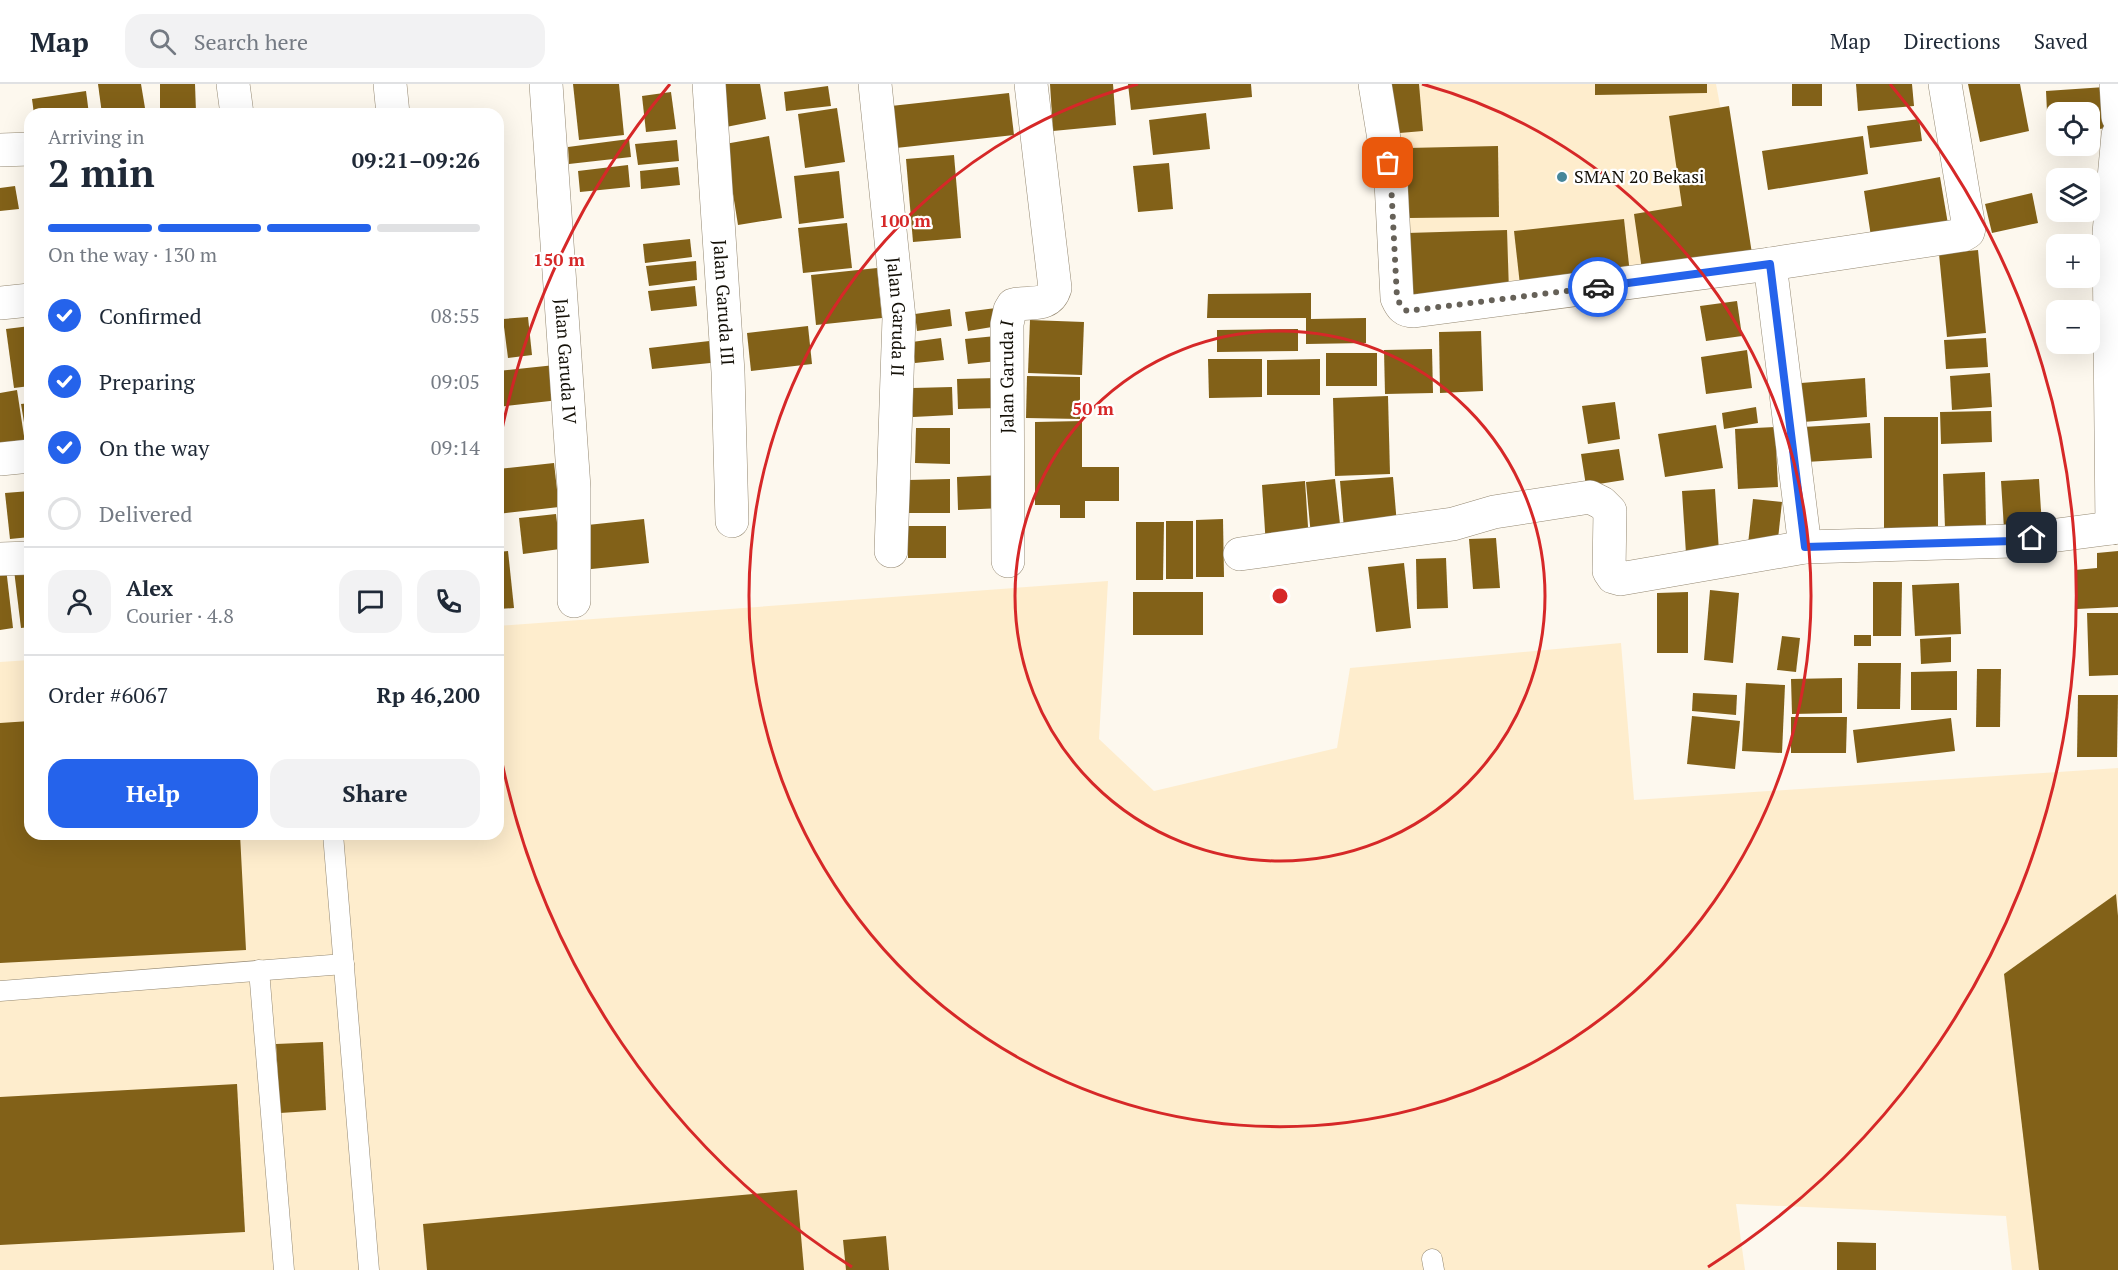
<!DOCTYPE html>
<meta charset="utf-8">
<style>
:root{--surface:#fff;--page:#f2f2f3;--text:#1f2937;--muted:#747a83;--line:#e0e1e3;--accent:#2563eb}
body{margin:0;font-family:"PT Serif",serif;background:var(--page);color:var(--text);height:100vh;display:flex;flex-direction:column;font-size:22px;white-space:nowrap}
*{box-sizing:border-box;margin:0}
p{font-size:20px;color:var(--muted)}
.icon{flex:none;width:33px;height:33px;fill:none;stroke:currentColor;stroke-width:2;stroke-linecap:round;stroke-linejoin:round}
.map{position:relative;flex:1;overflow:hidden}
.side{position:absolute;left:24px;top:24px;width:480px;height:732px;display:flex;flex-direction:column;background:var(--surface);border-radius:18px;box-shadow:0 6px 24px #0002}
.side>*{flex:none}
.fabs{position:absolute;left:2046px;top:18px;display:grid;gap:12px}
.fabs a{display:grid;place-items:center;width:54px;height:54px;border-radius:12px;background:var(--surface);box-shadow:0 6px 24px #0002;font-size:30px}
.pin{position:absolute;display:grid;place-items:center;width:51px;height:51px;color:#fff;margin:-26px;border-radius:12px;box-shadow:0 3px 9px #0006}
.courier{position:absolute;display:grid;place-items:center;width:60px;height:60px;margin:-30px;border:4px solid #2563eb;border-radius:50%;background:#fff;color:#222;box-shadow:0 2px 8px #0007}
.head em{font-style:normal;font-weight:600}
.head div{display:flex;flex-direction:column-reverse}
.head{display:flex;align-items:center;justify-content:space-between;height:102px;padding:0 24px}
h1{font-size:39px;font-weight:600;line-height:45px}
.bar{display:grid;grid-template-columns:repeat(4,1fr);gap:9px 6px;align-content:center;height:72px;padding:0 24px}
.bar i{height:8px;border-radius:4px;background:var(--line)}
.bar .current{background:var(--accent)}
.bar p{grid-column:span 4}
.line{display:flex;align-items:center;gap:15px;padding:0 24px;border-top:2px solid var(--line)}
.line div{flex:1}
.round{display:grid;place-items:center;flex:none;width:63px;height:63px;border-radius:18px;background:var(--page)}
ol{padding:0 24px;list-style:none}
li{display:flex;align-items:center;gap:18px;height:66px}
li p{margin-inline-start:auto}
li .icon{padding:6px;border-radius:50%;background:var(--accent);color:#fff;stroke-width:4}
li:last-child{color:var(--muted)}
li i{width:33px;height:33px;border:3px solid var(--line);border-radius:50%}
.action{display:flex;gap:12px;margin-top:auto;padding:12px 24px}
.action a{flex:1;height:69px;border-radius:18px;background:var(--accent);color:#fff;font-size:24px;font-weight:600;line-height:69px;text-align:center}
.action a+a{background:var(--page);color:var(--text)}
header{display:flex;align-items:center;gap:36px;box-sizing:border-box;height:84px;padding:0 30px;background:var(--surface);border-bottom:2px solid var(--line)}
header strong{font-size:28px}
nav{display:flex;gap:33px;margin-inline-start:auto;font-size:21px}
.search{width:420px;height:54px;background:var(--page);display:flex;align-items:center;gap:15px;box-sizing:border-box;padding:0 21px;border-radius:18px;color:var(--muted);font-size:22px}
.map>svg:first-child{display:block}
.built{fill:#feedcd}
.building{fill:#826118}
.lines{fill:none;stroke-linecap:round;stroke-linejoin:round}
.lane-casing{stroke:#948872;stroke-width:21}
.street-casing{stroke:#948872;stroke-width:34}
.lane{stroke:#fff;stroke-width:20}
.street{stroke:#fff;stroke-width:33}
.done{stroke:#666158;stroke-width:6;stroke-dasharray:0 10.8}
.route{stroke:#2563eb;stroke-width:8}
.ring{fill:none;stroke:#d62828;stroke-width:3}
.poi-dot{fill:#46869a;stroke:#fff;stroke-width:2}
.labels{text-anchor:middle;stroke-width:4.5;stroke-linejoin:round;paint-order:stroke}
.poi-label{font-size:18px;fill:#141007;stroke:#fff;text-anchor:start}
.street-label{font-size:18px;fill:#141007;stroke:#fff}
.centre{fill:#d62828;stroke:#fff;stroke-width:3}
.ring-label{font-size:18px;text-anchor:middle;font-weight:bold;fill:#d62828;stroke:#fff;stroke-width:4.5;stroke-linejoin:round;paint-order:stroke}
</style>
<header>
<strong>Map</strong>
<div class="search"><svg class="icon" aria-label="search" viewBox="0 0 24 24"><circle cx="10" cy="10" r="6"/><path d="M15 15l6 6"/></svg>Search here</div>
<nav><a>Map</a><a>Directions</a><a>Saved</a></nav>
</header>
<div class="map">
<svg width="2118" height="1186" viewBox="0 0 2118 1186">
<rect width="100%" height="100%" fill="#fdf8ee"/>
<g class="built">
<polygon points="1381,0 1716,0 1751,186 1403,216"/>
<polygon points="1108,497 1099,655 1154,707 1337,664 1350,584 1621,559 1634,716 2118,684 2118,1186 2012,1186 2006,1132 1736,1120 1745,1186 0,1186 0,578 30,576 30,750 498,750 498,542"/>
</g>
<g class="building">
<polygon points="98,0 141,0 146,30 102,30"/>
<polygon points="160,0 195,0 196,28 160,28"/>
<polygon points="573,0 619,0 624,51 579,56"/>
<polygon points="718,0 760,0 766,35 726,43"/>
<polygon points="1050,0 1113,0 1116,41 1053,47"/>
<polygon points="1128,0 1251,0 1252,13 1131,26"/>
<polygon points="1384,0 1419,0 1423,47 1388,50"/>
<polygon points="1595,0 1707,0 1707,9 1595,11"/>
<rect x="1792" y="0" width="30" height="22"/>
<polygon points="1856,0 1912,0 1914,22 1858,27"/>
<polygon points="1968,0 2020,0 2029,47 1980,58"/>
<polygon points="828,2 831,22 786,27 784,8"/>
<polygon points="2105,3 2108,44 2090,46 2090,28 2056,28 2056,48 2048,48 2046,7"/>
<polygon points="86,7 89,30 34,30 32,15"/>
<polygon points="671,8 676,45 646,48 642,12"/>
<polygon points="1009,9 1014,51 896,64 891,22"/>
<polygon points="1729,22 1753,176 1643,193 1634,130 1682,122 1669,32"/>
<polygon points="837,24 845,78 805,84 798,30"/>
<polygon points="1206,29 1210,65 1153,71 1149,36"/>
<polygon points="1919,35 1922,57 1870,64 1867,42"/>
<polygon points="769,52 782,134 738,141 725,60"/>
<polygon points="1863,52 1868,90 1768,106 1762,67"/>
<polygon points="629,55 631,73 569,80 568,63"/>
<polygon points="677,56 679,77 638,81 635,60"/>
<polygon points="1498,62 1499,133 1408,134 1407,64"/>
<polygon points="954,71 961,154 913,158 906,75"/>
<polygon points="1169,79 1173,125 1138,128 1133,82"/>
<polygon points="628,81 630,103 580,108 578,87"/>
<polygon points="678,83 680,101 641,105 640,87"/>
<polygon points="839,87 844,134 799,140 794,92"/>
<polygon points="1940,93 1949,146 1872,159 1864,107"/>
<polygon points="15,102 19,125 0,127 0,104"/>
<polygon points="2032,109 2038,139 1992,149 1985,120"/>
<polygon points="1624,135 1630,190 1520,201 1514,147"/>
<polygon points="847,139 852,184 803,189 798,144"/>
<polygon points="1507,146 1509,208 1409,212 1407,149"/>
<polygon points="690,155 692,173 645,179 643,160"/>
<polygon points="1978,166 1986,249 1947,253 1939,170"/>
<polygon points="696,177 697,196 649,202 646,182"/>
<polygon points="877,184 882,234 816,241 811,191"/>
<polygon points="695,202 697,222 651,227 648,207"/>
<polygon points="1311,209 1311,235 1366,234 1366,259 1306,260 1306,234 1207,234 1208,210"/>
<polygon points="1737,217 1742,252 1706,257 1700,222"/>
<polygon points="996,224 998,242 968,247 965,228"/>
<polygon points="950,225 952,242 917,247 915,230"/>
<polygon points="528,233 532,271 508,274 503,235"/>
<polygon points="1030,236 1084,238 1082,291 1028,289"/>
<polygon points="30,242 30,302 14,304 6,245"/>
<polygon points="808,242 812,280 751,287 747,249"/>
<polygon points="1298,245 1298,267 1217,268 1217,246"/>
<polygon points="1481,247 1483,307 1440,309 1439,248"/>
<polygon points="996,252 998,277 968,280 965,255"/>
<polygon points="941,254 944,276 915,279 912,258"/>
<polygon points="1986,254 1988,283 1946,285 1944,256"/>
<polygon points="718,256 720,278 652,285 649,264"/>
<polygon points="1432,265 1433,309 1385,310 1384,266"/>
<polygon points="1747,266 1752,304 1706,310 1701,273"/>
<rect x="1326" y="269" width="51" height="33"/>
<polygon points="1208,275 1262,275 1262,313 1209,314"/>
<polygon points="1320,275 1320,311 1267,311 1267,276"/>
<polygon points="555,281 559,316 498,323 498,287"/>
<polygon points="1990,289 1992,323 1952,326 1950,292"/>
<polygon points="1027,292 1080,293 1080,335 1026,334"/>
<polygon points="997,294 998,324 958,325 957,295"/>
<polygon points="1865,294 1867,333 1803,338 1801,299"/>
<polygon points="952,303 953,331 913,333 912,304"/>
<polygon points="17,306 26,365 0,369 0,309"/>
<polygon points="1388,312 1390,390 1335,392 1333,314"/>
<polygon points="1615,318 1620,355 1588,360 1582,322"/>
<polygon points="30,319 30,369 29,369 21,320"/>
<polygon points="1756,323 1758,339 1724,345 1722,329"/>
<polygon points="1991,327 1992,358 1941,360 1940,328"/>
<rect x="1884" y="333" width="54" height="117"/>
<polygon points="1082,337 1082,383 1119,383 1119,417 1085,417 1085,434 1060,434 1060,421 1035,421 1035,338"/>
<polygon points="1870,339 1872,374 1806,378 1803,343"/>
<polygon points="1716,341 1723,384 1665,393 1658,350"/>
<polygon points="1775,343 1778,403 1738,405 1735,345"/>
<polygon points="916,344 950,344 950,380 915,379"/>
<polygon points="1619,365 1624,396 1586,402 1581,370"/>
<polygon points="554,379 559,423 498,430 498,385"/>
<polygon points="1985,388 1986,443 1945,444 1943,390"/>
<polygon points="1002,391 1003,424 958,426 957,393"/>
<polygon points="1393,393 1397,441 1344,445 1340,397"/>
<polygon points="950,395 950,429 908,429 908,396"/>
<polygon points="1335,395 1341,449 1311,452 1306,398"/>
<polygon points="2039,395 2042,442 2004,445 2001,397"/>
<polygon points="1305,397 1309,458 1266,462 1262,401"/>
<polygon points="1715,405 1719,468 1686,470 1682,407"/>
<polygon points="30,407 30,453 10,455 5,409"/>
<polygon points="1753,415 1782,418 1777,464 1748,460"/>
<polygon points="556,430 560,465 523,470 519,434"/>
<polygon points="644,435 649,479 582,486 578,442"/>
<polygon points="1223,435 1224,493 1196,493 1196,436"/>
<rect x="1166" y="437" width="27" height="58"/>
<polygon points="1136,438 1164,438 1163,496 1136,496"/>
<rect x="908" y="442" width="38" height="32"/>
<polygon points="1496,454 1500,504 1473,505 1469,455"/>
<polygon points="508,467 514,524 498,525 498,468"/>
<polygon points="2118,467 2118,523 2077,525 2075,486 2097,484 2097,469"/>
<polygon points="1446,474 1448,524 1417,525 1416,475"/>
<polygon points="1404,479 1411,544 1376,548 1368,483"/>
<polygon points="0,484 6,484 13,544 0,546"/>
<polygon points="30,484 30,543 21,544 14,486"/>
<polygon points="1873,498 1902,498 1901,552 1873,552"/>
<polygon points="1959,499 1961,550 1915,552 1912,501"/>
<polygon points="1710,506 1739,509 1733,579 1704,576"/>
<rect x="1133" y="508" width="70" height="43"/>
<polygon points="1688,508 1688,569 1657,569 1657,509"/>
<polygon points="2087,529 2118,529 2118,591 2089,592"/>
<rect x="1854" y="551" width="17" height="11"/>
<polygon points="1782,552 1800,554 1796,588 1777,586"/>
<polygon points="1951,553 1951,578 1921,580 1920,555"/>
<polygon points="1858,579 1901,579 1900,625 1857,625"/>
<polygon points="1977,585 2001,585 2000,643 1976,643"/>
<polygon points="1957,587 1957,626 1911,626 1911,588"/>
<polygon points="1842,594 1842,629 1792,630 1791,595"/>
<polygon points="1746,599 1785,601 1782,669 1742,667"/>
<polygon points="1693,609 1737,611 1736,631 1692,627"/>
<polygon points="2078,611 2118,611 2117,673 2077,673"/>
<polygon points="1692,632 1740,637 1735,685 1687,680"/>
<polygon points="1791,633 1847,633 1846,669 1791,669"/>
<polygon points="1951,634 1955,667 1857,679 1853,646"/>
<polygon points="30,637 30,750 240,750 246,866 0,879 0,639"/>
<polygon points="2116,810 2118,832 2118,1186 2039,1186 2004,890"/>
<polygon points="323,958 326,1026 280,1029 276,960"/>
<polygon points="237,1000 245,1148 0,1161 0,1013"/>
<polygon points="797,1106 804,1186 427,1186 423,1140"/>
<polygon points="886,1152 889,1186 846,1186 843,1156"/>
<polygon points="1837,1158 1876,1159 1876,1186 1837,1186"/>
</g>
<g class="lines">
<defs>
<g id="lane">
<polyline points="333,750 369,1186"/>
<polyline points="259,886 284,1186"/>
<polyline points="0,907 344,880"/>
<polyline points="1432,1175 1434,1186"/>
</g>
<g id="street">
<polyline points="233,0 237,30"/>
<polyline points="390,0 393,30"/>
<path id="s1" d="M546 0 574 404V517"/>
<path id="s2" d="M709 0 728 288 732 437"/>
<path id="s3" d="M875 0 899 234 891 467"/>
<path d="M1375 0 1391 98 1397 214C1401 223 1404 227 1414 227L1770 180 1963 151 1968 148 1969 144 1945 0"/>
<polyline points="2116,0 2118,33"/>
<polyline points="0,66 30,65"/>
<polyline points="1770,180 1805,463"/>
<polyline points="0,219 30,216"/>
<polyline points="0,375 30,372"/>
<polyline points="2112,444 2109,149 2118,51"/>
<polyline points="1240,470 1453,440 1494,428 1590,413 1602,419 1610,427 1609,487 1613,493 1620,495 1805,463 2013,457 2118,443"/>
<polyline points="0,475 30,474"/>
<path id="s4" d="M1008 477 1007 240 1010 226 1013 221C1030 217 1049 224 1055 204L1031 0"/>
</g>
</defs>
<use href="#lane" class="lane-casing"/>
<use href="#street" class="street-casing"/>
<use href="#lane" class="lane"/>
<use href="#street" class="street"/>
</g>
<g class="lines">
<polyline class="done" points="1388,79 1391,98 1397,214 1401,222 1407,227 1598,203"/>
<polyline class="route" points="1598,203 1770,180 1805,463 2013,457 2032,454"/>
</g>
<g class="ring">
<circle cx="1280" cy="512" r="265"/>
<path d="M1422 0A531 531 0 1 1 1138 0"/>
<path d="M852 1183A796 796 0 0 1 499 664M499 360A796 796 0 0 1 670 0M1890 0A796 796 0 0 1 1708 1183"/>
</g>
<circle class="poi-dot" cx="1562" cy="93" r="6"/>
<g class="labels">
<g class="poi-label">
<text x="1574" y="99">SMAN 20 Bekasi</text>
</g>
<g class="street-label">
<text dy="6" stroke="none"><textPath href="#s2" startOffset="219">Jalan Garuda III</textPath></text>
<text dy="6" stroke="none"><textPath href="#s3" startOffset="234">Jalan Garuda II</textPath></text>
<text dy="6" stroke="none"><textPath href="#s1" startOffset="278">Jalan Garuda IV</textPath></text>
<text dy="6" stroke="none"><textPath href="#s4" startOffset="184">Jalan Garuda I</textPath></text>
</g>
</g>
<circle cx="1280" cy="512" r="9" class="centre"/>
<g class="ring-label">
<text x="905" y="143">100 m</text>
<text x="559" y="182">150 m</text>
<text x="1093" y="331">50 m</text>
</g>
</svg>
<div class="fabs">
<a><svg class="icon" aria-label="locate" viewBox="0 0 24 24"><circle cx="12" cy="12" r="6"/><path d="M12 2v4M12 18v4M2 12h4M18 12h4"/></svg></a>
<a><svg class="icon" aria-label="layers" viewBox="0 0 24 24"><path d="M12 4l9 5-9 5-9-5zM3 14l9 5 9-5"/></svg></a>
<a>+</a>
<a>−</a>
</div>
<div class="pin" style="left:1388px;top:79px;background:#ea580c"><svg class="icon" aria-label="bag" viewBox="0 0 24 24"><path d="M5 8h14l-1 12H6zM9 8a3 3 0 0 1 6 0"/></svg></div>
<div class="pin" style="left:2032px;top:454px;background:#1f2937"><svg class="icon" aria-label="home" viewBox="0 0 24 24"><path d="M3 11l9-7 9 7M6 9v11h12V9"/></svg></div>
<div class="courier" style="left:1598px;top:203px"><svg class="icon" aria-label="car" viewBox="0 0 24 24"><path d="M5 17H2v-5l4-1 3-4h7l3 4 3 1v5h-3M9 17h6M6 11h13"/><circle cx="7" cy="17" r="2"/><circle cx="17" cy="17" r="2"/></svg></div>
<section class="side">
<div class="head"><div><h1>2 min</h1><p>Arriving in</p></div><em>09:21–09:26</em></div>
<div class="bar"><i class="current"></i><i class="current"></i><i class="current"></i><i></i><p>On the way · 130 m</p></div>
<ol>
<li><svg class="icon" aria-label="check" viewBox="0 0 24 24"><path d="M5 12l5 5 9-10"/></svg>Confirmed<p>08:55</p></li>
<li><svg class="icon" aria-label="check" viewBox="0 0 24 24"><path d="M5 12l5 5 9-10"/></svg>Preparing<p>09:05</p></li>
<li><svg class="icon" aria-label="check" viewBox="0 0 24 24"><path d="M5 12l5 5 9-10"/></svg>On the way<p>09:14</p></li>
<li><i></i>Delivered</li>
</ol>
<div class="line" style="height:108px"><a class="round"><svg class="icon" aria-label="person" viewBox="0 0 24 24"><circle cx="12" cy="8" r="4"/><path d="M4 21q1-7 8-7t8 7"/></svg></a><div><b>Alex</b><p>Courier · 4.8</p></div><a class="round"><svg class="icon" aria-label="chat" viewBox="0 0 24 24"><path d="M4 5h16v11H9l-5 4z"/></svg></a><a class="round"><svg class="icon" aria-label="phone" viewBox="0 0 24 24"><path d="M5 4h4l2 5-3 2q2 4 5 5l2-3 5 2v4C11 20 4 13 5 4z"/></svg></a></div>
<div class="line" style="height:78px"><div>Order #6067</div><b>Rp 46,200</b></div>
<div class="action"><a>Help</a><a>Share</a></div>
</section>
</div>
